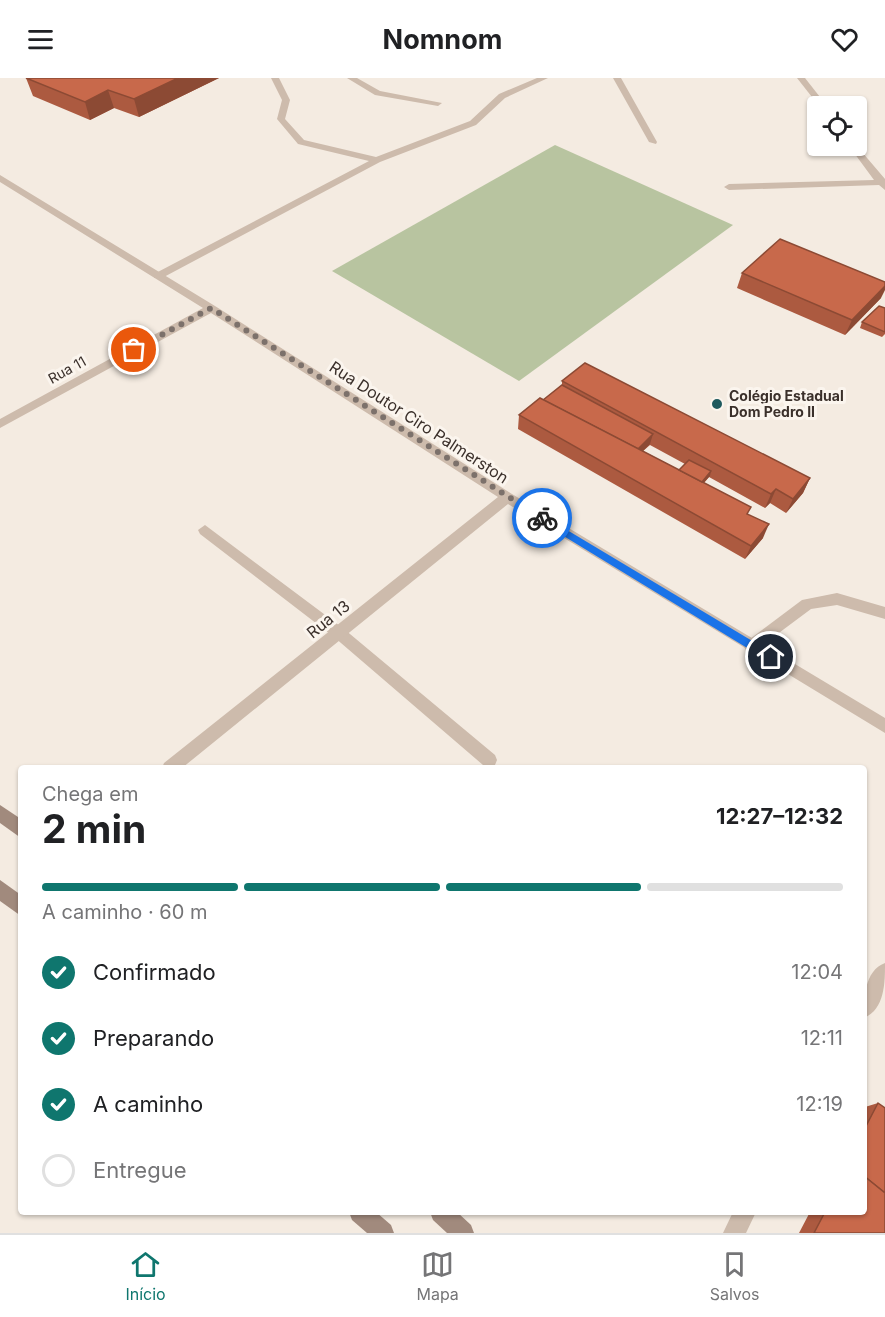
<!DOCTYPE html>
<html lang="pt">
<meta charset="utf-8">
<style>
:root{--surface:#fff;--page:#f6f6f6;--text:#202124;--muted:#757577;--line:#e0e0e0;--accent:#0f766e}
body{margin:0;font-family:Inter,sans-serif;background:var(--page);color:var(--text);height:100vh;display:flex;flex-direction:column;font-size:22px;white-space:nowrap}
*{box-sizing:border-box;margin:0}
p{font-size:20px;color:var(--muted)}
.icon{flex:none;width:33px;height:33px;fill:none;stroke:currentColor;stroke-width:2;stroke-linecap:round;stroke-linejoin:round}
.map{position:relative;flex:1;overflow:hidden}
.drawer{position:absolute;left:18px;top:687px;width:849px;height:450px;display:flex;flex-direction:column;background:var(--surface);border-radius:6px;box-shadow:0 2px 4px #0004}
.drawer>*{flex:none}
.tools{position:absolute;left:807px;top:18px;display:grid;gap:12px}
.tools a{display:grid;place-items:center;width:60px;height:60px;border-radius:6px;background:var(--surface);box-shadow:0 2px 4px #0004;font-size:30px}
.pin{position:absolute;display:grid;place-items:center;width:51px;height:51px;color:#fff;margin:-26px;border:3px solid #fff;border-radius:50%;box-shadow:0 2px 6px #0007}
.courier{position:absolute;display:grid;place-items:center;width:60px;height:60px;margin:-30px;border:4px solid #1a73e8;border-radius:50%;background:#fff;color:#222;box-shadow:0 2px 8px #0007}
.overview em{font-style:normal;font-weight:700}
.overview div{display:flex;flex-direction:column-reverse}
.overview{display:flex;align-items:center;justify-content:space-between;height:102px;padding:0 24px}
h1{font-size:39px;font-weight:700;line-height:45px}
.bar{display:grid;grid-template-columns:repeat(4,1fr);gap:9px 6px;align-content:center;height:72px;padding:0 24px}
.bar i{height:8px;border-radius:4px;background:var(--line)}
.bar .selected{background:var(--accent)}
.bar p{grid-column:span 4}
ol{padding:0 24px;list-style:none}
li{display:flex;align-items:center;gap:18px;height:66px}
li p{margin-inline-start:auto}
li .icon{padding:6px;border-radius:50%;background:var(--accent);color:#fff;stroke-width:4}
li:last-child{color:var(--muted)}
li i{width:33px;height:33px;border:3px solid var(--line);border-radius:50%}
header{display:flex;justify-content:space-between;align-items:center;height:78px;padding:0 24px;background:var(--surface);font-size:27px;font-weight:700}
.tabs{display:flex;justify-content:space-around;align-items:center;height:84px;border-top:2px solid var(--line);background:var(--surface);font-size:16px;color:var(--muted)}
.tabs a{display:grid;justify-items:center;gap:3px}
.tabs .selected{color:var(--accent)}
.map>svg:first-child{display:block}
.green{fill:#b8c4a0}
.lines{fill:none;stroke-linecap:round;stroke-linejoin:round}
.lane{fill:#cdbbac;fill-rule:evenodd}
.street{fill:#cdbbac;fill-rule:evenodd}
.secondary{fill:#a18a7d;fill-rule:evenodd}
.wall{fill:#ac5a40;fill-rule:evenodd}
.shaded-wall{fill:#8c4a34}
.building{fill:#c8694b;stroke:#8c4a34;stroke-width:1.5}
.route{fill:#1a73e8}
.done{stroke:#7c716b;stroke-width:6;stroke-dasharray:0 10.8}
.poi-dot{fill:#1f5a5e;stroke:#fbf5ee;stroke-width:2}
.labels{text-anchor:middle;stroke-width:6;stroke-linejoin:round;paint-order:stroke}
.far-street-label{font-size:14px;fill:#3b302b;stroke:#fbf5ee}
.far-poi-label{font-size:14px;font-weight:bold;fill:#3b302b;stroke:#fbf5ee;text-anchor:start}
.street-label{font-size:16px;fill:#3b302b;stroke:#fbf5ee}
</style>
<header><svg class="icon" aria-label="menu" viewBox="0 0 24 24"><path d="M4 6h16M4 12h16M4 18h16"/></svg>Nomnom<svg class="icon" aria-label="heart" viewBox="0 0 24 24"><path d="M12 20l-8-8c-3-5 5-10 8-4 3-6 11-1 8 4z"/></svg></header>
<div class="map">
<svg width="885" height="1155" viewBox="0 0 885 1155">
<rect width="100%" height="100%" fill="#f4ebe1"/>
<polygon class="green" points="555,67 733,147 519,303 332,193"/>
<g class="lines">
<g class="lane">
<polygon points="271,0 279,0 290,22 285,41 304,62 376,79 470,43 499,16 537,0 548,0 505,20 476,47 380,84 162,200 154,200 154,196 369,83 298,66 277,41 282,22"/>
<polygon points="347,0 357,0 380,13 442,25 438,28 375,17"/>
<polygon points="205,447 344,551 495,677 497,682 495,687 489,689 483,687 334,559 200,456 198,452"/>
<polygon points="837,515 885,529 885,541 837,527 811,531 756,572 746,572 744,568 746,564 802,522"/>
</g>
<g class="street">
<polygon points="613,0 621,0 657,64 656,66 649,64"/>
<polygon points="797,0 805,0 827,28 819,28"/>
<polygon points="856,67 885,101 885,112 879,107 729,112 724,109 729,106 874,102 849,68"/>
<polygon points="0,97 215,228 512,416 885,640 885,655 508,426 182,690 162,690 164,685 498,419 211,235 0,350 0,341 203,230 0,104"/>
<path d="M885 885C885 904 885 931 864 940 864 920 864 893 885 885Z"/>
<polygon points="733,1134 756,1134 746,1155 723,1155"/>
</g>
<g class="secondary">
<polygon points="0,727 21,741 21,760 0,745"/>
<polygon points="0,802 21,817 21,838 0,823"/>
<polygon points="349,1134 376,1134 391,1147 394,1155 367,1155 352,1142"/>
<polygon points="430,1134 457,1134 471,1147 474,1155 447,1155 433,1142"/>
</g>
</g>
<g class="wall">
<polygon points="26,0 219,0 139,39 114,30 90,42 33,18"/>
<polygon points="742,195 881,220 845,257 737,210"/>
<polygon points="885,230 885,256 882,259 860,250 862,244"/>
<path d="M562 303 810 400 803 415 786 435 770 425 765 430 709 399 704 405 748 436 763 460 745 481 518 351 519 337 543 322 562 307ZM650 367 685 386 679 392 643 373Z"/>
<polygon points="878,1025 885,1155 799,1155 810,1134 864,1134 864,1031 865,1029"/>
</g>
<g class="shaded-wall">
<polygon points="178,0 219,0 139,39 134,21"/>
<polygon points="108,12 114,30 90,42 85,24"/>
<polygon points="885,208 885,212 881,220 845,257 852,242"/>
<polygon points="653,356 650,366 632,384 635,374"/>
<polygon points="711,393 710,398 693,416 695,411"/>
<polygon points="810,400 803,415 786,435 793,421"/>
<polygon points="776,411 770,425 765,430 771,416"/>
<polygon points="769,446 763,460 745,481 751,468"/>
</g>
<g class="building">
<polygon points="26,0 178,0 134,21 108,12 85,24"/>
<polygon points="780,161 885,204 885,208 852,242 742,195"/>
<polygon points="879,228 885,230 885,254 862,244"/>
<polygon points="585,285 810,400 793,421 776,411 771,416 562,303"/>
<polygon points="562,307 653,356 638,371 543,322"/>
<polygon points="540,320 751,429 747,436 769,446 751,468 519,337"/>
<polygon points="689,382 711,393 702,404 679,392"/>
<polygon points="878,1025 885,1030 885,1115 864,1098 864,1052"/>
<polygon points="864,1098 885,1115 885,1155 814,1155 825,1134 864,1134"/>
</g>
<polygon class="route" points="542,437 774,576 774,582 767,582 539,443 537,440"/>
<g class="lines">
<polyline class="done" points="134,272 211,230 542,440"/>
</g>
<circle class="poi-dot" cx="717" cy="326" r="6"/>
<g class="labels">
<g class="far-street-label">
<text transform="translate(67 292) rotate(-29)" y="5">Rua 11</text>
</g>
<g class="far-poi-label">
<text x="729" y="323">Colégio Estadual<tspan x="729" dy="16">Dom Pedro II</tspan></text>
</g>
<g class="street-label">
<text transform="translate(419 344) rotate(33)" y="6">Rua Doutor Ciro Palmerston</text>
<text transform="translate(328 541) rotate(-39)" y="6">Rua 13</text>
</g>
</g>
</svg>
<div class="tools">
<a><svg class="icon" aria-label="locate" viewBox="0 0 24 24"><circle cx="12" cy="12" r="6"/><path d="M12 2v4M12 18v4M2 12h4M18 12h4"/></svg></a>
</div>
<div class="pin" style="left:134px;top:272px;background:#ea580c"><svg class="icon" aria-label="bag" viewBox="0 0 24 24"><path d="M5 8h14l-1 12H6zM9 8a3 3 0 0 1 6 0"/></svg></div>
<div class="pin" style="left:771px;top:579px;background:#1f2937"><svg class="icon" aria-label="home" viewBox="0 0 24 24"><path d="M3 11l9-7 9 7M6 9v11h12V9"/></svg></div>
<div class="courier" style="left:542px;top:440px"><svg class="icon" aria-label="bike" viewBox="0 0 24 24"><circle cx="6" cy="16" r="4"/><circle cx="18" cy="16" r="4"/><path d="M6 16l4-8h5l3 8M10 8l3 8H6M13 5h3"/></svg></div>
<section class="drawer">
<div class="overview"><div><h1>2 min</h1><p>Chega em</p></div><em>12:27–12:32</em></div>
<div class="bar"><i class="selected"></i><i class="selected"></i><i class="selected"></i><i></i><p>A caminho · 60 m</p></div>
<ol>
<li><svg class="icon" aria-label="check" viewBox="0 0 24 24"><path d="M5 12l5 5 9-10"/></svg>Confirmado<p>12:04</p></li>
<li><svg class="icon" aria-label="check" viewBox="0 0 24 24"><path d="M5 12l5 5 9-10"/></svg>Preparando<p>12:11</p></li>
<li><svg class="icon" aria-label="check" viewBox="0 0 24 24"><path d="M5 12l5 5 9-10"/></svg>A caminho<p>12:19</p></li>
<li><i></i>Entregue</li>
</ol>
</section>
</div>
<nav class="tabs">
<a class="selected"><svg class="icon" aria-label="home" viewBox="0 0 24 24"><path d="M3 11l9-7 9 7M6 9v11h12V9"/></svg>Início</a>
<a><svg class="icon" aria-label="map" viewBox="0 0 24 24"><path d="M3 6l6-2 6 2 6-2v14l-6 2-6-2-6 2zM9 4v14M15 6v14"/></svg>Mapa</a>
<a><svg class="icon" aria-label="saved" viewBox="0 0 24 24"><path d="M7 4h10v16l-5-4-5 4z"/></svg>Salvos</a>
</nav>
